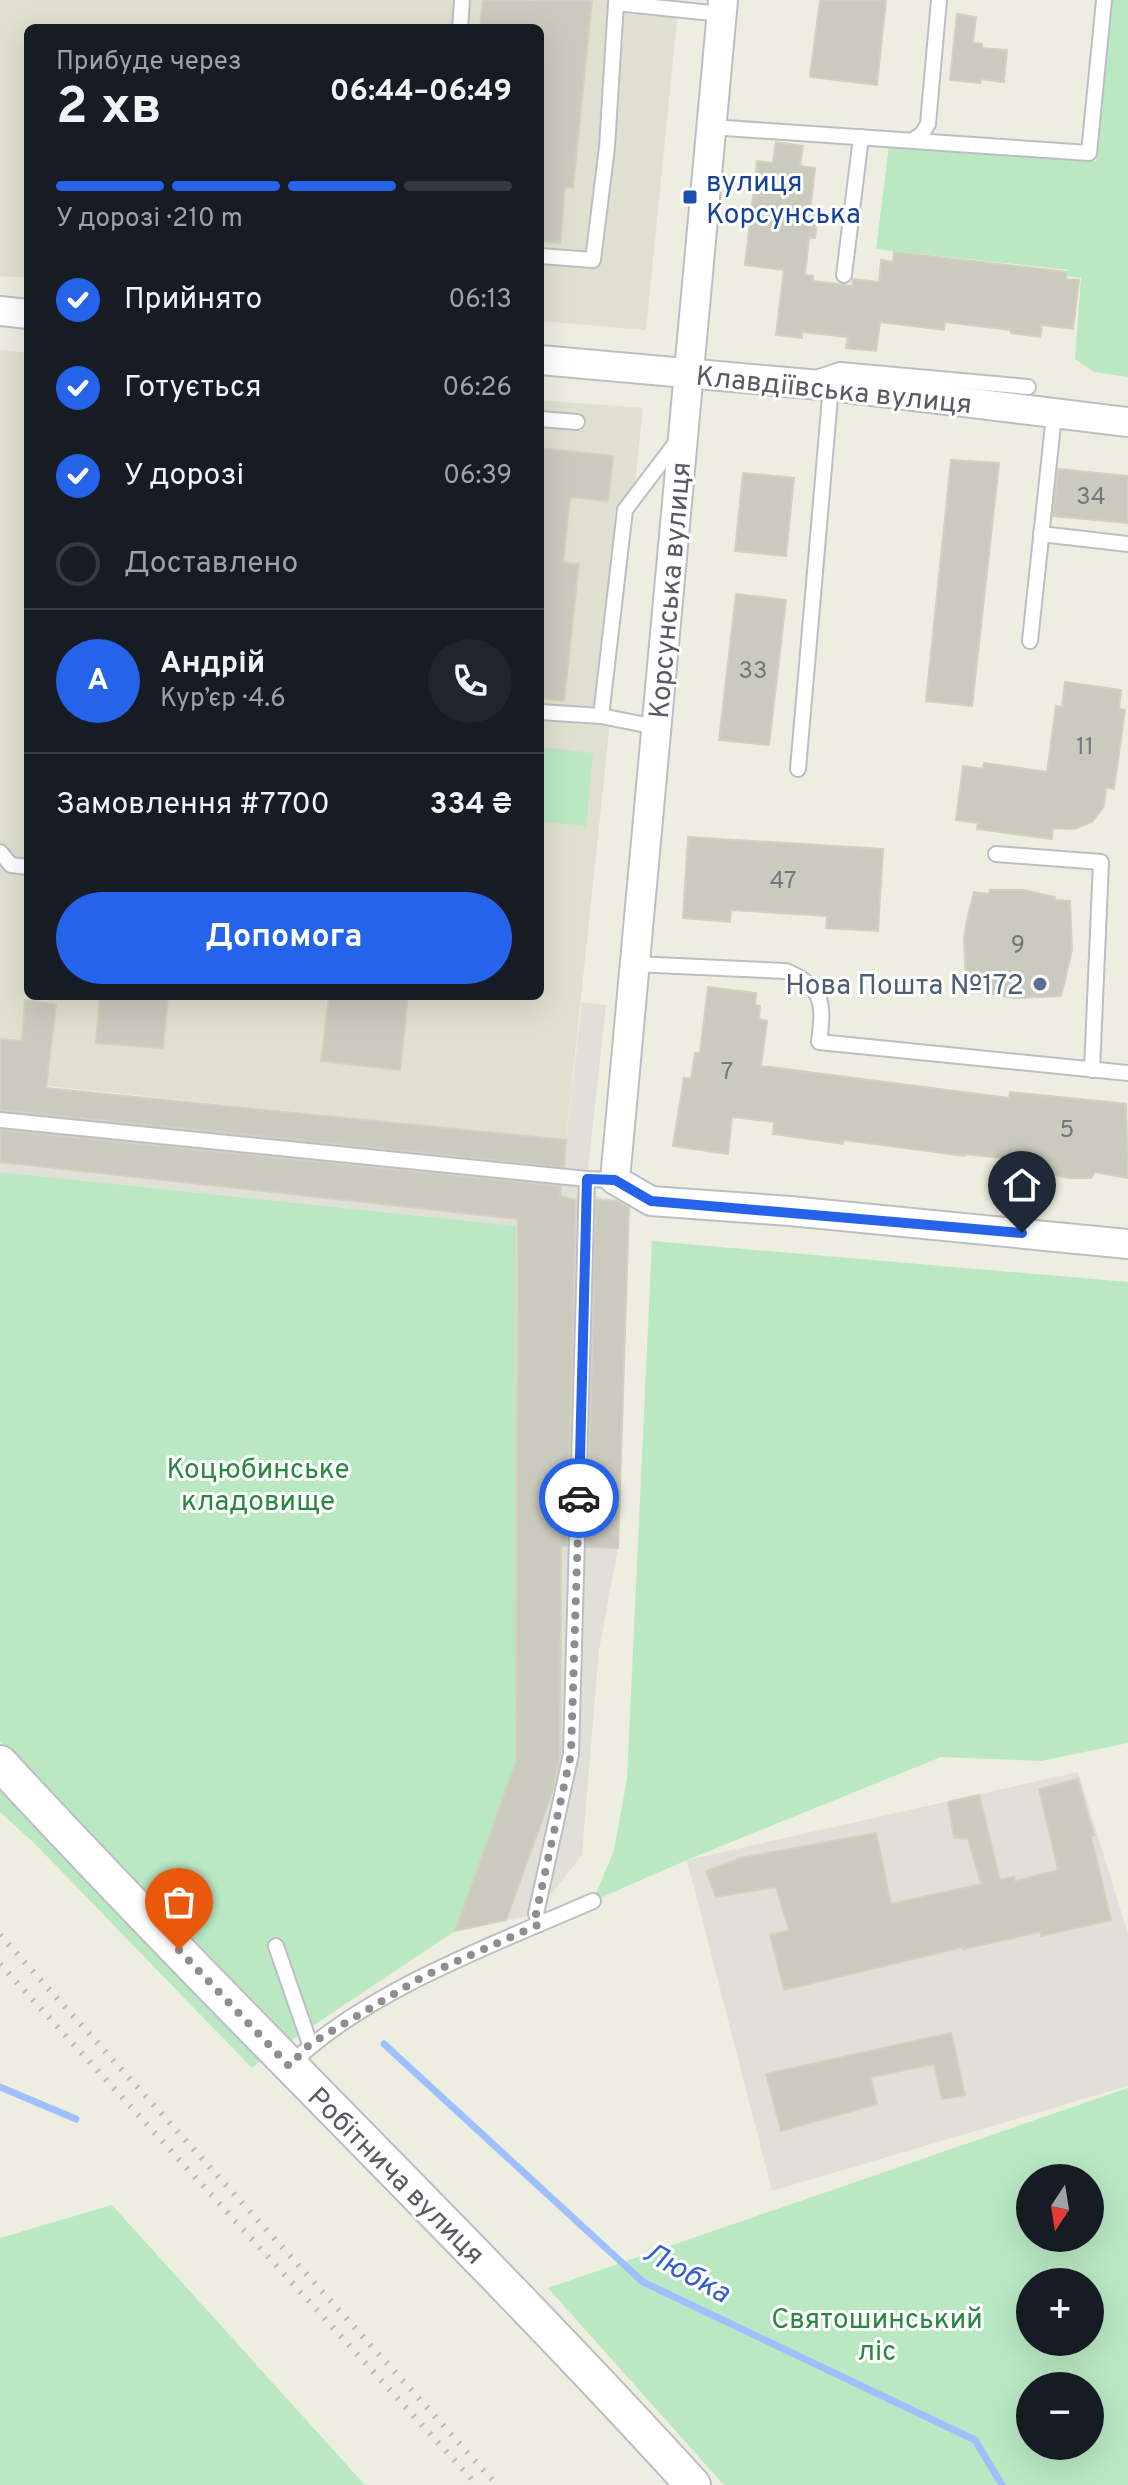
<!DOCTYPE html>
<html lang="uk">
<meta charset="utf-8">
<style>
:root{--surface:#171b24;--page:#20242c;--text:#f1f3f6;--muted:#9ea1a6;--line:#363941;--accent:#2563eb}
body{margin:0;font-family:Overpass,sans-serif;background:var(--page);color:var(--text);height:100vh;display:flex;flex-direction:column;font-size:30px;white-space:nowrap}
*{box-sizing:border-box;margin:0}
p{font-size:26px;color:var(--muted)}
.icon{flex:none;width:44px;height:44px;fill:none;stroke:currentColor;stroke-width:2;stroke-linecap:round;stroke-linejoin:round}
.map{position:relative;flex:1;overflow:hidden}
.sheet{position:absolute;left:24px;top:24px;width:520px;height:976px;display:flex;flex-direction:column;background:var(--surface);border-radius:12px;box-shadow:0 8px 32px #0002}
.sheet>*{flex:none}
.needle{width:52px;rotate:192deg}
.buttons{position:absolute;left:1016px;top:2164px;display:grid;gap:16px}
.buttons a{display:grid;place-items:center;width:88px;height:88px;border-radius:50%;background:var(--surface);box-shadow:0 8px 32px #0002;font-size:40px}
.pin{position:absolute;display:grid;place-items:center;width:68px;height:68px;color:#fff;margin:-82px -34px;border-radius:50% 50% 50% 0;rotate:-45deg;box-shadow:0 0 8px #0007}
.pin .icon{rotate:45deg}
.courier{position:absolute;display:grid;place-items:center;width:80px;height:80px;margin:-40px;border:6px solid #2563eb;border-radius:50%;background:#fff;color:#222;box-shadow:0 2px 10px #0007}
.headline em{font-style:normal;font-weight:700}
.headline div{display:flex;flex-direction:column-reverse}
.headline{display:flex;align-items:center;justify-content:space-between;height:136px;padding:0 32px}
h1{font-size:52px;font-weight:700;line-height:60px}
.bar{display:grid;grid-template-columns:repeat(4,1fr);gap:12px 8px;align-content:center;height:96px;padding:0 32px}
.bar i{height:10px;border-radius:6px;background:var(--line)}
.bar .selected{background:var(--accent)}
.bar p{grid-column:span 4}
.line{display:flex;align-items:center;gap:20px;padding:0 32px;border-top:2px solid var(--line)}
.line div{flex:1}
.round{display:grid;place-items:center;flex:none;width:84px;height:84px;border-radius:42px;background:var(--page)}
ol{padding:0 32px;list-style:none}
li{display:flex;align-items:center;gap:24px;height:88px}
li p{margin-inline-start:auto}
li .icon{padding:8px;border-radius:50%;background:var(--accent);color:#fff;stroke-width:4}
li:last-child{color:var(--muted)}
li i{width:44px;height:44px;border:4px solid var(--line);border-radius:50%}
.button{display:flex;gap:16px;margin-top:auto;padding:16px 32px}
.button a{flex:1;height:92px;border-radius:48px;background:var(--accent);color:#fff;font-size:32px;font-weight:700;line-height:92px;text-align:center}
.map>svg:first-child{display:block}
.industrial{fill:#e1e0d8}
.education{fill:#e0e0d0}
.green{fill:#b9e8c3;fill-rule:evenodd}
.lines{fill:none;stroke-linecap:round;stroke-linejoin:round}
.stream{stroke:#9ec0ff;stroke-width:7}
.building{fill:#cbcabf;stroke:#d3d1bd;stroke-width:2}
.service-casing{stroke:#bdbec5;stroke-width:18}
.minor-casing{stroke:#bdbec5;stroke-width:32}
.tertiary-casing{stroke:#bdbec5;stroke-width:38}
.service{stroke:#fff;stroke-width:14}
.minor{stroke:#fff;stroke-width:28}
.tertiary{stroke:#fff;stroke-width:34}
.rail{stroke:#b8b9b9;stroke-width:6;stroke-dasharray:2 10;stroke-linecap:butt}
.done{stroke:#8d8e8f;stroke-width:8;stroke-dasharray:0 14.4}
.route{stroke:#2563eb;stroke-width:10}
.transit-dot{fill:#1a4fb4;stroke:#fff;stroke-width:3}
.service-dot{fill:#5c6f8a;stroke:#fff;stroke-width:3}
.labels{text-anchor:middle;stroke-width:6;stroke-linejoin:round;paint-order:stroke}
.number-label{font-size:24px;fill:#76777a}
.transit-label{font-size:28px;fill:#164399;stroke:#fff;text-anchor:start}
.street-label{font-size:28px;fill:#595b63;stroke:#fff}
.service-label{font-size:28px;fill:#4e5e75;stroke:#fff;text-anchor:end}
.park-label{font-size:28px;fill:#2c8743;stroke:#fff}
.water-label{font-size:30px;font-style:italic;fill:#355ece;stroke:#fff}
</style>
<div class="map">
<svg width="1128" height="2485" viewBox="0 0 1128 2485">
<rect width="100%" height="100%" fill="#eeeee0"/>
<g class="industrial">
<polygon points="582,1002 606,1005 587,1179 589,1195 629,1201 618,1548 599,1650 582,1855 536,1914 455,1931 516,1762 516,1226 0,1172 0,1084 566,1140"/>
<polygon points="1078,1772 1128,1934 1128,2086 772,2191 687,1860"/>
</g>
<g class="education">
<polygon points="0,0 679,0 646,330 540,321 540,28 28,28 28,278 0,276"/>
<polygon points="0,350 28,353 28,996 540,996 540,400 643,408 566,1140 0,1081"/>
</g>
<g class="green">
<polygon points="1110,0 1128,0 1128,377 1094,372 1075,359 1081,278 1068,276 1068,270 876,249 889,145 1096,161"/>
<polygon points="540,747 593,753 586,826 540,821"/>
<polygon points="0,1172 516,1226 516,1762 455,1931 287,2043 0,1742"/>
<polygon points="652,1241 1128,1282 1128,1743 1041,1761 941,1757 687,1860 593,1901 614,1850 627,1779"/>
<polygon points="0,1770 267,2055 252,2068 35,1844 0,1812"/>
<path d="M1128 2088V2485H724L548 2288ZM1030 2178H1090V2238H1030ZM1030 2282H1090V2342H1030ZM1030 2386H1090V2446H1030Z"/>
<polygon points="112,2205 365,2485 0,2485 0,2238"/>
</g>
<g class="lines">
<g class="stream">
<polyline points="384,2044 643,2282 975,2440 1002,2485"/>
<polyline points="0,2087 76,2119"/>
</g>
</g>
<g class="building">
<polygon points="483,0 592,0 573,188 565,187 560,243 540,241 540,28 480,28"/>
<polygon points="820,0 886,0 877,85 810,77"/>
<polygon points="957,14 976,17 973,43 982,44 982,48 1007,50 1004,82 981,79 980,83 950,80"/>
<polygon points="776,142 803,146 800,166 815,168 810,211 818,212 815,238 809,238 805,275 813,276 813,281 852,286 853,279 879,282 881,260 893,262 894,252 1067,272 1066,279 1079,280 1073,329 1042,325 1040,337 1011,333 1011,330 945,322 944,330 880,322 876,351 846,348 848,337 802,332 802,338 776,335 784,270 745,265 757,161 773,163"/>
<polygon points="540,448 613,456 608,501 570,497 563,562 579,564 564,701 540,698"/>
<polygon points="951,460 999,463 972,706 926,701"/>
<polygon points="1058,469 1128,476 1128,523 1053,516"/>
<polygon points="743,473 794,478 786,556 735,551"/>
<polygon points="736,594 786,600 769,745 719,740"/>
<polygon points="1065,682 1121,690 1119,709 1125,710 1114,789 1106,787 1104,806 1092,822 1074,829 1053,828 1052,839 977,829 978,823 956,820 963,766 983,769 984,763 1047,772 1056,706 1062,707"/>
<polygon points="688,837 883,849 878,931 826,928 827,916 731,910 730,922 683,918"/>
<polygon points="990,890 1024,890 1055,897 1055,900 1070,901 1072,950 1061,996 1013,998 982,992 982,989 966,987 964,938 967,920 974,892 989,894"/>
<polygon points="708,987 756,993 755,1005 760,1006 759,1019 767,1021 761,1066 1009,1098 1010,1092 1126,1104 1128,1178 1095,1172 1091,1178 1068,1178 1047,1173 1044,1168 1002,1163 1003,1158 966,1154 965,1156 844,1140 843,1144 773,1134 774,1122 732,1117 728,1154 673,1146 684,1078 691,1079 695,1053 700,1053"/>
<polygon points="100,996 168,996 163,1048 96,1043"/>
<polygon points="329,996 408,996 400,1070 321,1061"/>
<polygon points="25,1000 56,1004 46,1088 566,1140 564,1167 0,1110 0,1039 22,1041"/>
<polygon points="0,1130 561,1186 560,1196 576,1200 567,1546 561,1546 560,1757 552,1793 506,1920 455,1931 516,1762 518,1219 0,1162"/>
<polygon points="596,1200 617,1201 629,1208 618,1548 587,1547"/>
<polygon points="1078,1779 1094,1835 1091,1836 1111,1920 1041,1936 1040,1932 963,1949 963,1947 784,1990 770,1935 789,1930 776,1887 716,1897 706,1871 741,1858 876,1833 891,1904 981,1884 968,1839 954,1838 948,1802 979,1795 1000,1880 1014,1877 1015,1881 1058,1870 1039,1789"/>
<polygon points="951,2033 965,2095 942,2099 934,2064 871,2077 877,2104 781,2131 766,2074"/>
</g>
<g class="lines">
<defs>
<g id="service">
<polyline points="460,28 462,0"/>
<polyline points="711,127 1089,153 1104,0"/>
<polyline points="913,140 922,134 928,124 939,0"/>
<polyline points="540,256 593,260 607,147 616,3 721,14"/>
<polyline points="844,275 861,137"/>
<polyline points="816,378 840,370 1028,387"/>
<polyline points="540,419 577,422"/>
<polyline points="1041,534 1128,544"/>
<polyline points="1030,641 1054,415"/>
<polyline points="540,712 601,716 656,727"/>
<polyline points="601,716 625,510 678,440"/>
<polyline points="798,769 831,386"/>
<polyline points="0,852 11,865 28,867"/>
<polyline points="996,854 1101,862 1092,1070"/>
<path d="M635 964 786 971C824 987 824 1004 819 1042L1128 1073"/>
<polyline points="0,1120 587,1179 615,1180"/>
<polyline points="540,1924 536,1914 571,1754 587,1179"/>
<polyline points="276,1946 310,2044"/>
<path d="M289 2066C365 1991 495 1944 593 1901"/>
</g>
<g id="minor">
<polyline points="723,0 615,1180 651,1201 790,1211 1128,1244"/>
<polyline points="0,311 28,314"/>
<polyline points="540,360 831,386 1128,422"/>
</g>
<path id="tertiary" d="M0 1763C226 2008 468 2238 693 2485"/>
</defs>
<use href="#service" class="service-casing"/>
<use href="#minor" class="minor-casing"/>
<use href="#tertiary" class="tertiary-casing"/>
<use href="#service" class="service"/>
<use href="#minor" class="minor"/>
<use href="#tertiary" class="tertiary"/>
<g class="rail">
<polyline points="0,1935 497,2485"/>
<polyline points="0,1964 477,2485"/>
</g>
</g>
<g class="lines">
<polyline class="done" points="179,1950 289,2066 310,2044 424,1976 540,1924 536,1914 571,1754 579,1498"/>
<polyline class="route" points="579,1498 587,1179 615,1180 651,1201 1022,1233"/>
</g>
<rect class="transit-dot" x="682" y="189" width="16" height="16" rx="4"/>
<circle class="service-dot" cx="1040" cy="984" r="8"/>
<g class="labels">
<g class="number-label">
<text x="1091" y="504">34</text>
<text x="753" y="678">33</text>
<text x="1085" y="754">11</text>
<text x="783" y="888">47</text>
<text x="1018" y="952">9</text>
<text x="727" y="1079">7</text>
<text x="1067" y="1137">5</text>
</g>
<g class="transit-label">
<text x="706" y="191">вулиця<tspan x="706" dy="32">Корсунська</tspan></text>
</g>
<g class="street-label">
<text transform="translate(834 389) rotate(6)" y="10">Клавдіївська вулиця</text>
<text transform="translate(669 590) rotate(-85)" y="10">Корсунська вулиця</text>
<text transform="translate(397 2175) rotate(45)" y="10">Робітнича вулиця</text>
</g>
<g class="service-label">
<text x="1024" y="994">Нова Пошта №172</text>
</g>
<g class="park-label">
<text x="258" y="1478">Коцюбинське<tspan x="258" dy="32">кладовище</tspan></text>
<text x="877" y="2328">Святошинський<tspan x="877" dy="32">ліс</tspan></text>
</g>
<g class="water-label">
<text transform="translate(687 2272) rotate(29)" y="10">Любка</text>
</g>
</g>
</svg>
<div class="buttons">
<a><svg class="needle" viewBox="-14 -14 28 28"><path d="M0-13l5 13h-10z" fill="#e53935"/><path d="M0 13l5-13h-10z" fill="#9ea1a6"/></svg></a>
<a>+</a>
<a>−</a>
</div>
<div class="pin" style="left:179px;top:1950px;background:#ea580c"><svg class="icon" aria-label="bag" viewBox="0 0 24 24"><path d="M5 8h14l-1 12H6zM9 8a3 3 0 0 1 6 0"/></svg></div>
<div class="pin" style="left:1022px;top:1233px;background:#1f2937"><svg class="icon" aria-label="home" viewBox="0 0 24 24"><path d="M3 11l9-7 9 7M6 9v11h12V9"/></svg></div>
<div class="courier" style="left:579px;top:1498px"><svg class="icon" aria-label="car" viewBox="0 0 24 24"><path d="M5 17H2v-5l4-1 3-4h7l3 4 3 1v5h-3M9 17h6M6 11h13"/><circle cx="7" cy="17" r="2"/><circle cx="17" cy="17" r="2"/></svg></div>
<section class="sheet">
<div class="headline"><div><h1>2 хв</h1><p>Прибуде через</p></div><em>06:44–06:49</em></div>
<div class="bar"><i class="selected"></i><i class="selected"></i><i class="selected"></i><i></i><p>У дорозі · 210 m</p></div>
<ol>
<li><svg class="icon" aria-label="check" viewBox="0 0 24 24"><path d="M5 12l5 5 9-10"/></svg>Прийнято<p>06:13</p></li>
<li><svg class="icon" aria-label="check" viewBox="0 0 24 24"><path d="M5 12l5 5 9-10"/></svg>Готується<p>06:26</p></li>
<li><svg class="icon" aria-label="check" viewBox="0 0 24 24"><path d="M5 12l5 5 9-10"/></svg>У дорозі<p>06:39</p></li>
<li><i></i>Доставлено</li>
</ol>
<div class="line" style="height:144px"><b class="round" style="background:var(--accent);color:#fff">А</b><div><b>Андрій</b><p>Кур’єр · 4.6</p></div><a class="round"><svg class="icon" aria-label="phone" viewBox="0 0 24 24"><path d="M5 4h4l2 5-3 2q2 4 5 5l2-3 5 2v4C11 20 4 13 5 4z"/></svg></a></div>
<div class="line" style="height:104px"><div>Замовлення #7700</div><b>334 ₴</b></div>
<div class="button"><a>Допомога</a></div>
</section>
</div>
